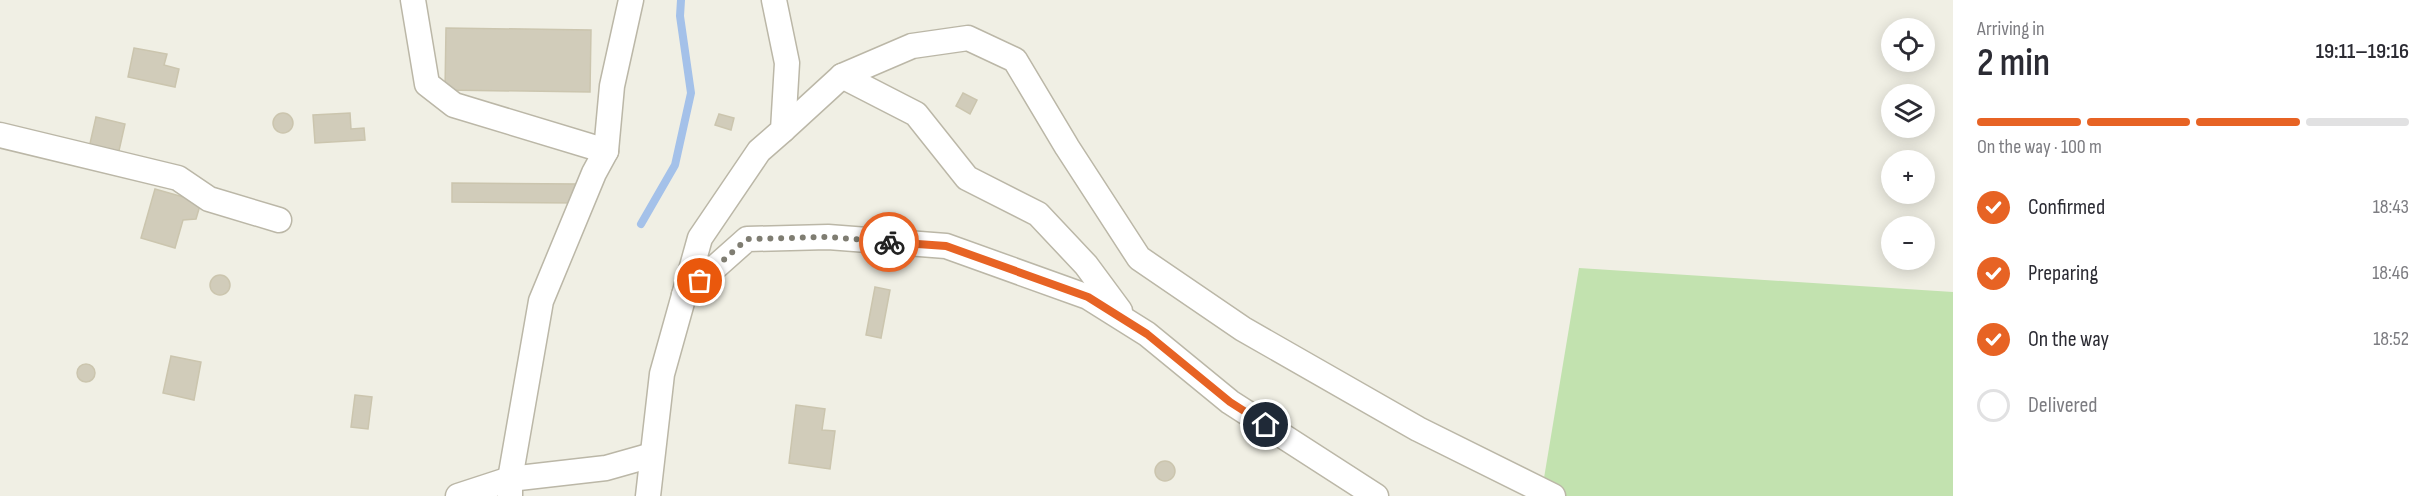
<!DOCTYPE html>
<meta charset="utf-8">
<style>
:root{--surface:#fff;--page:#f7f7f7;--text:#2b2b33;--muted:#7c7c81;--line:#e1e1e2;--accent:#e76324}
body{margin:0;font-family:"Sofia Sans Condensed",sans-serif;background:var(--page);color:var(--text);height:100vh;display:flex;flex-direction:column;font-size:22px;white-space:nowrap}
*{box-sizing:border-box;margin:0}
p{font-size:20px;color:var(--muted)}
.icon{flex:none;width:33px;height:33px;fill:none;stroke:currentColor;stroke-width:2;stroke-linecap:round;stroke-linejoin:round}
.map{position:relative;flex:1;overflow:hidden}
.drawer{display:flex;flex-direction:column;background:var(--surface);width:480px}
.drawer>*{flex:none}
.fabs{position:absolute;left:1881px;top:18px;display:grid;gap:12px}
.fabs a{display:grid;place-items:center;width:54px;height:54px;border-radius:50%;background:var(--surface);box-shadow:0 3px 15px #0003;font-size:30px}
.pin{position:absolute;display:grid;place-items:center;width:51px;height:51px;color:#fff;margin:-26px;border:3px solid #fff;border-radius:50%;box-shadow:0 2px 6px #0007}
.courier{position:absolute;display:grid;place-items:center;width:60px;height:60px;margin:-30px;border:4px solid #e76324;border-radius:50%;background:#fff;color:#222;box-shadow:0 2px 8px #0007}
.head em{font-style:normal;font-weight:600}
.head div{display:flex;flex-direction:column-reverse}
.head{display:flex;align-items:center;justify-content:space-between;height:102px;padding:0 24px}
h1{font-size:39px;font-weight:600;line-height:45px}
.bar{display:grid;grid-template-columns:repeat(4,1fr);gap:9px 6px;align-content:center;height:72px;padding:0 24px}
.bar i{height:8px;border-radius:4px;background:var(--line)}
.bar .active{background:var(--accent)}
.bar p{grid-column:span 4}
ol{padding:0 24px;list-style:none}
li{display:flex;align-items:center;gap:18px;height:66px}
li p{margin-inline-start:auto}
li .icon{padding:6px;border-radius:50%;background:var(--accent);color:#fff;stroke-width:4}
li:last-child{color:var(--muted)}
li i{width:33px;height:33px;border:3px solid var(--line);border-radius:50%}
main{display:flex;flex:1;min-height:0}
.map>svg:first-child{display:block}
.green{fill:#c2e2af}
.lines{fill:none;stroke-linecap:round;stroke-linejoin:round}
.stream{stroke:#a4c1e9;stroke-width:8}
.building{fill:#d1ccba;stroke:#cbc5ae;stroke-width:1.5}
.street-casing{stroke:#bbb7a7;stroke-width:27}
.street{stroke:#fff;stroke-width:24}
.done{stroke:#7f7d72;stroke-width:6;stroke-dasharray:0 10.8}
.route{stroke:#e76324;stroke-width:8}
</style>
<main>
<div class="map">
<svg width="1953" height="496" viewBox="0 0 1953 496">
<rect width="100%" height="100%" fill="#f0efe4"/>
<polygon class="green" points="1579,268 1953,292 1953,496 1541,496"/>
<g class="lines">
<polyline class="stream" points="641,224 675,165 691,93 680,16 681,0"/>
</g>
<g class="building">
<polygon points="446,28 591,30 590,92 445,90"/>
<polygon points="134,48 167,54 164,65 179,69 175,87 128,77"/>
<polygon points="963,93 977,100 970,114 956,106"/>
<polygon points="350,113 351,129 364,128 365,140 315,143 313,115"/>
<circle cx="283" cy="123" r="10"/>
<polygon points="719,114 734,118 731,130 715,125"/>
<polygon points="96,117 125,124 118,155 89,148"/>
<polygon points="452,183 579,184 578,203 452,202"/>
<polygon points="155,189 201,202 196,219 183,220 175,248 141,238"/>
<circle cx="220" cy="285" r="10"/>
<polygon points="875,287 890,290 881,338 866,335"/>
<polygon points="171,356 201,362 194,400 163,393"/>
<circle cx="86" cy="373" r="9"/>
<polygon points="355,395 372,397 368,429 351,427"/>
<polygon points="796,405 825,409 822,430 835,431 830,469 789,463"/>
<circle cx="1165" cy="471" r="10"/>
</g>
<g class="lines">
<defs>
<g id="street">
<polyline points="413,0 427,84 454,105 606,151 594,173 541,301 510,479 510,496"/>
<polyline points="842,76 916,114 967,178 1038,214 1086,265 1120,311"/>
<polyline points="783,130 842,76 912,46 968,38 1015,60 1067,147 1139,258 1243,329 1418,429 1553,496"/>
<polyline points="0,135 178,178 209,199 279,220"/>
<polyline points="606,151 612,86 631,0"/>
<polyline points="684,295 747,239 828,237 946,246 1088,297 1147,334 1230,402 1376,496"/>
<polyline points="458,496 510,479 606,468 652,455"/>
<polyline points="648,496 662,374 700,238 759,151 783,130 787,63 774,0"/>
</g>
</defs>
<use href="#street" class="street-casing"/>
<use href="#street" class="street"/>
</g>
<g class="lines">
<polyline class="done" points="700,281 747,239 828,237 889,242"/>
<polyline class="route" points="889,242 946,246 1088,297 1147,334 1230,402 1266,425"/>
</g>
</svg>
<div class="fabs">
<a><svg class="icon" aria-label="locate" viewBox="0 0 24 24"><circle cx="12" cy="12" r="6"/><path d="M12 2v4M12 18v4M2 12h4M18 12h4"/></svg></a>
<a><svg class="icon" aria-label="layers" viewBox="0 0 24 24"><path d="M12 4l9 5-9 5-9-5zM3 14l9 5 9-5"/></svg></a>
<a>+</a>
<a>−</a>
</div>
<div class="pin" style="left:700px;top:281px;background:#ea580c"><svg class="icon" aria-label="bag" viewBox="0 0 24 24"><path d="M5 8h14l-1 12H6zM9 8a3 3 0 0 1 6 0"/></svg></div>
<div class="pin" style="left:1266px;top:425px;background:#1f2937"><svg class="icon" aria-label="home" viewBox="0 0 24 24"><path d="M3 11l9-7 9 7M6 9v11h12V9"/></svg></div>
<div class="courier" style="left:889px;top:242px"><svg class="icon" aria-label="bike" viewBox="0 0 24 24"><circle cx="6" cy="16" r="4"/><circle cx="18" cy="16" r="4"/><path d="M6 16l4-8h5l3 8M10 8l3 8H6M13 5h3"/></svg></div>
</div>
<section class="drawer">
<div class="head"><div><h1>2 min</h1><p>Arriving in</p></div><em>19:11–19:16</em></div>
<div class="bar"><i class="active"></i><i class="active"></i><i class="active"></i><i></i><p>On the way · 100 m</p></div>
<ol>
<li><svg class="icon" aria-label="check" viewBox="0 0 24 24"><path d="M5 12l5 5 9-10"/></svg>Confirmed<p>18:43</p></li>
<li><svg class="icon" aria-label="check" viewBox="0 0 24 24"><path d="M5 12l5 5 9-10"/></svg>Preparing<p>18:46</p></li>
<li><svg class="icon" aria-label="check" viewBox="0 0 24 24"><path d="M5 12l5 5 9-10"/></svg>On the way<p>18:52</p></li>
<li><i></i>Delivered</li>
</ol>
</section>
</main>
